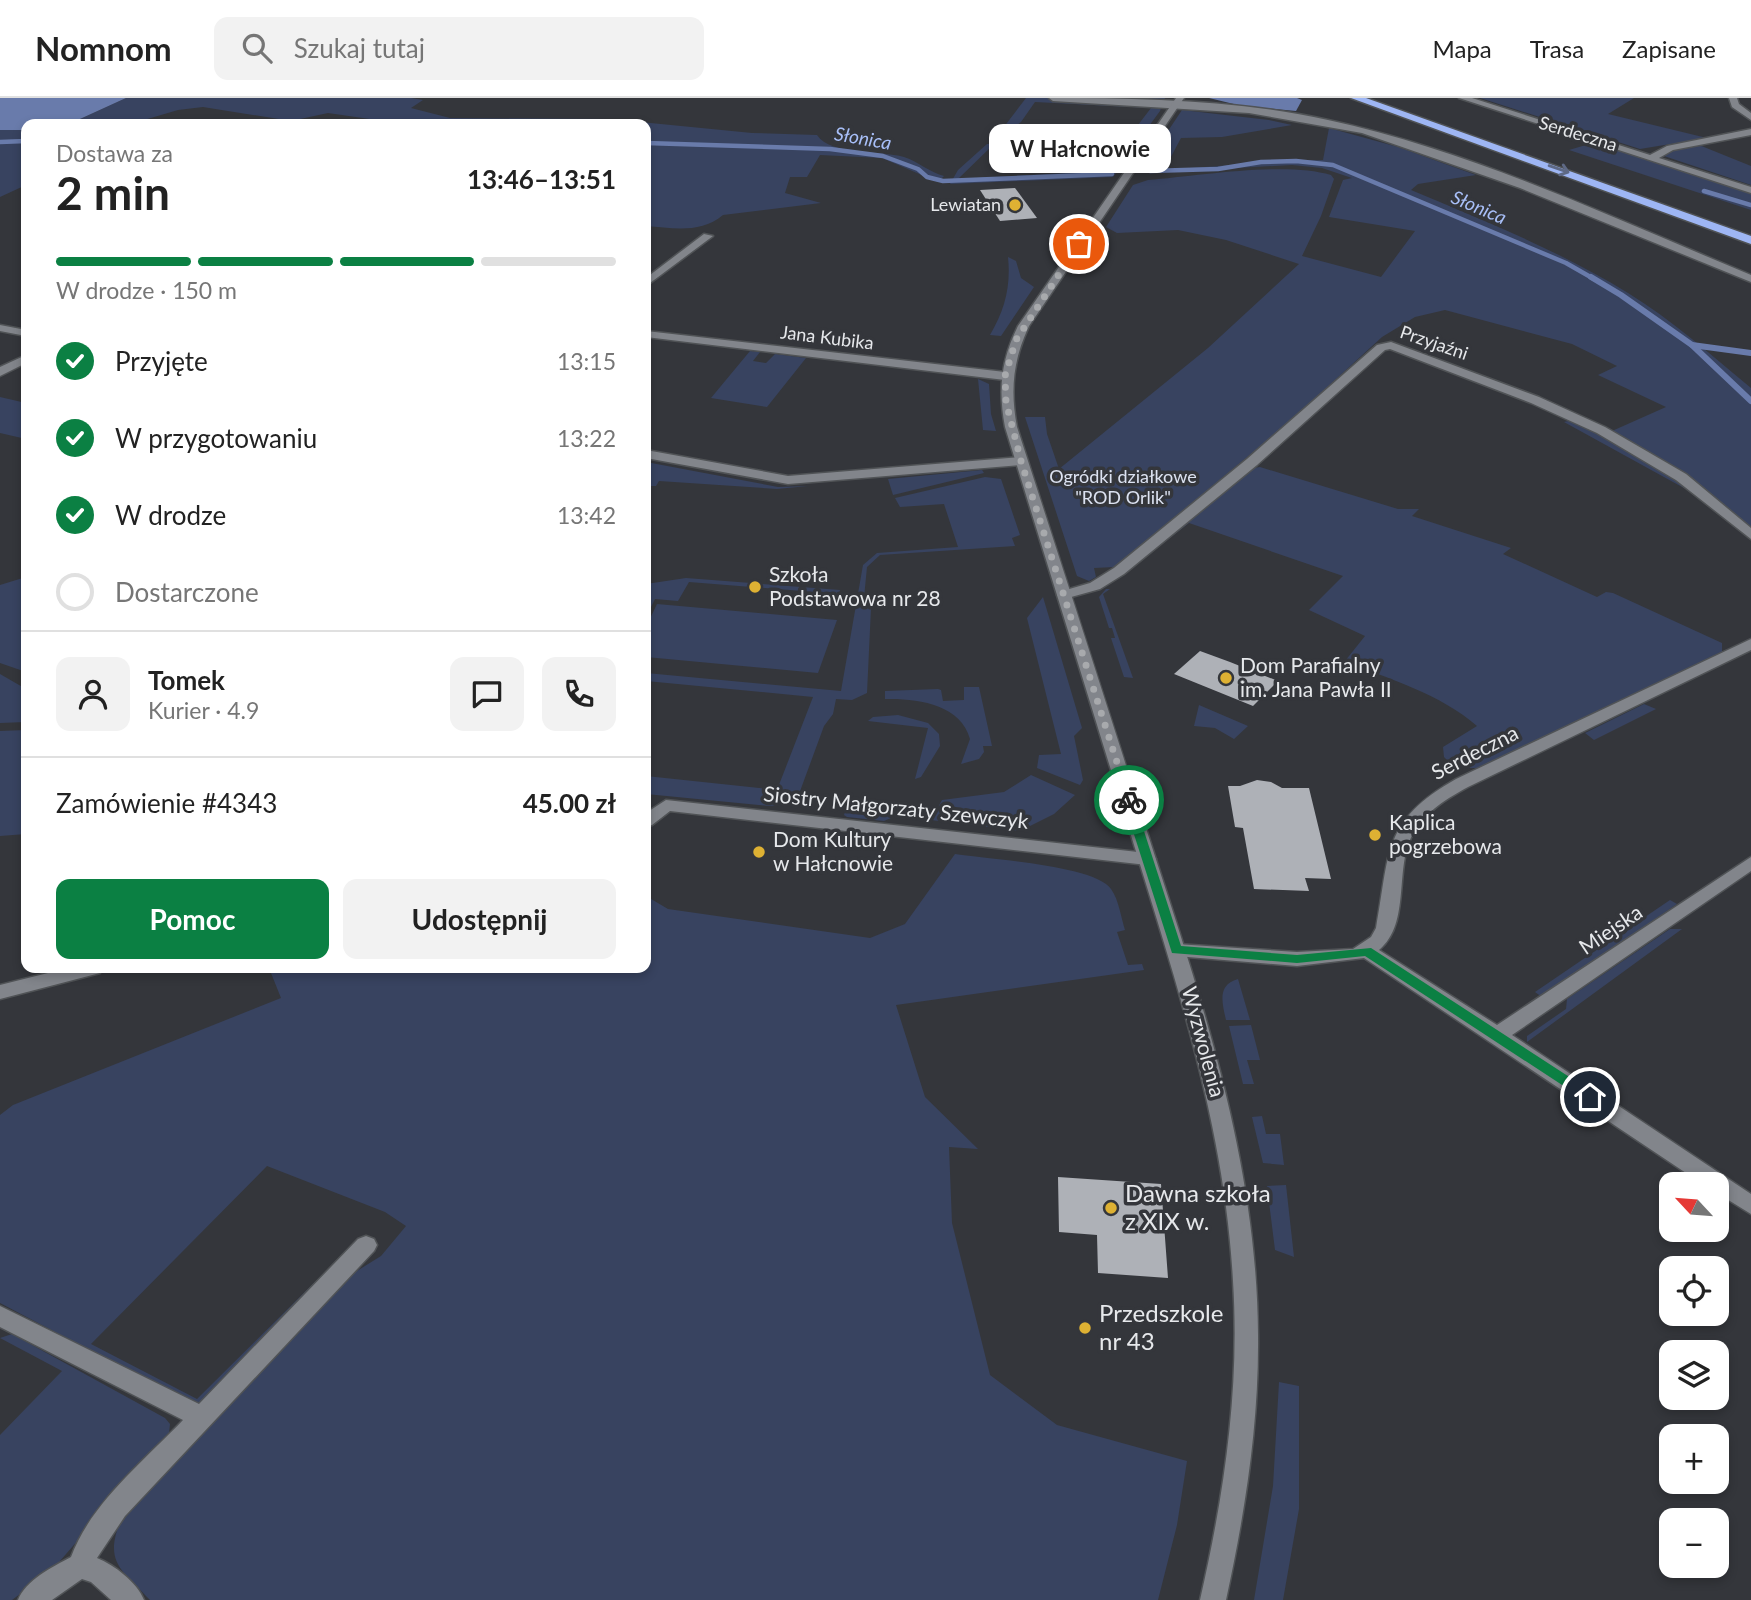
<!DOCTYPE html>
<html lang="pl">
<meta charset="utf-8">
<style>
:root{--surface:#fff;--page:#f2f2f2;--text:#222;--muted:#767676;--line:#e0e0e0;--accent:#0b8043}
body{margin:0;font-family:Lato,sans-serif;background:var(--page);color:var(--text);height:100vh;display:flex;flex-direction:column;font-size:26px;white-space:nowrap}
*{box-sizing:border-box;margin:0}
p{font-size:23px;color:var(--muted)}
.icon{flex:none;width:38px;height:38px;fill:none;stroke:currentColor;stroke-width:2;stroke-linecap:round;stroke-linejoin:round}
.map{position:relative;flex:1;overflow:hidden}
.details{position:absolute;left:21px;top:21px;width:630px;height:854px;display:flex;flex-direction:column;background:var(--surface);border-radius:14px;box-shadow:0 4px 10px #0003}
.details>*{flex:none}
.needle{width:46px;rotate:296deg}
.tools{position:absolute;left:1659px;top:1074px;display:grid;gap:14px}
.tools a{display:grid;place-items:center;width:70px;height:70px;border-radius:14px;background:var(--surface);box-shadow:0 4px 10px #0003;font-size:35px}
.pin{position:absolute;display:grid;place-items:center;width:60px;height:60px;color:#fff;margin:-30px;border:4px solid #fff;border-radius:50%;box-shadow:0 2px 7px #0007}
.courier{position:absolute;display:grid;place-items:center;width:70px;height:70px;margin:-35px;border:5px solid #0b8043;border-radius:50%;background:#fff;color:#222;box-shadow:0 2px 9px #0007}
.bubble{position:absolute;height:49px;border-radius:14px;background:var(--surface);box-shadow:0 4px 10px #0003;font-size:23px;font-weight:700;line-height:49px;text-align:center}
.headline em{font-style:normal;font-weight:700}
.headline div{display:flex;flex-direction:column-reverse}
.headline{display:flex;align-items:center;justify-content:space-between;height:119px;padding:0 35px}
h1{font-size:46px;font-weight:700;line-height:52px}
.bar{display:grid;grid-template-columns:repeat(4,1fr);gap:10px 7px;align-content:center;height:84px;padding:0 35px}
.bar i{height:9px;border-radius:5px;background:var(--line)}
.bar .active{background:var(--accent)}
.bar p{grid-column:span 4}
.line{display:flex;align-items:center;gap:18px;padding:0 35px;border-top:2px solid var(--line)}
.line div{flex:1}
.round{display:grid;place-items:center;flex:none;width:74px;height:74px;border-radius:14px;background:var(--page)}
ol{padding:0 35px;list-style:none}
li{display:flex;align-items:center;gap:21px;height:77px}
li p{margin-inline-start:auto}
li .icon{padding:7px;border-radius:50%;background:var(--accent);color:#fff;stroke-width:4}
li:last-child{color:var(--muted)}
li i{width:38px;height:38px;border:4px solid var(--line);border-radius:50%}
.action{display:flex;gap:14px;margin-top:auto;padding:14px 35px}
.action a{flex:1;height:80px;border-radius:14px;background:var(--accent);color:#fff;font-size:28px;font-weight:700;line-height:80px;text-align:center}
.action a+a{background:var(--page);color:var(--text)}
header{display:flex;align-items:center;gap:42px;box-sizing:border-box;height:98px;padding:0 35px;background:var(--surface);border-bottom:2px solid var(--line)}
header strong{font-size:33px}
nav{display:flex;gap:38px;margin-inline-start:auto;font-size:24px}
.search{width:490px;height:63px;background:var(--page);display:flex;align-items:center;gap:18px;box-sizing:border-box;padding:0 24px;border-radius:14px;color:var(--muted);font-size:26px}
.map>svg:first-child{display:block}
.green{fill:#384360}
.water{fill:#697bab}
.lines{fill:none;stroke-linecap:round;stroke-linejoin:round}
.stream-far1{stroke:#697bab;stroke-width:4.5}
.stream{stroke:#697bab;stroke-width:6}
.building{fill:#aeb1b7}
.street-casing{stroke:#505356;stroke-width:3}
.secondary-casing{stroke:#505356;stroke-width:3}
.highway-casing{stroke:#505356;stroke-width:3}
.street{fill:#82858b;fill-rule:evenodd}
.secondary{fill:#82858b;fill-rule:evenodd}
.highway{fill:#9eb6f4;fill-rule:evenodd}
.oneway{stroke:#5e6985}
.route{fill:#0b8043}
.done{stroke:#a8aaad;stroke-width:7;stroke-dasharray:0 12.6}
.poi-dot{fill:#deb133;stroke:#34363b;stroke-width:2.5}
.labels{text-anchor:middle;stroke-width:7;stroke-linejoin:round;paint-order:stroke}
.far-street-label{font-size:18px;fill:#e6e8eb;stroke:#34363b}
.far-poi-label{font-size:18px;fill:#e6e8eb;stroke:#34363b;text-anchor:end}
.far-park-label{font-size:18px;fill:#dce2f1;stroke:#34363b}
.far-water-label{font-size:19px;font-style:italic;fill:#a8bff8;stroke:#34363b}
.poi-label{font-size:21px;fill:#e6e8eb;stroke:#34363b;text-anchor:start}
.street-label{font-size:21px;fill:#e6e8eb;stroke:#34363b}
.near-poi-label{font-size:24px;fill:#e6e8eb;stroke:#34363b;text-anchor:start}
</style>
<header>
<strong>Nomnom</strong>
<div class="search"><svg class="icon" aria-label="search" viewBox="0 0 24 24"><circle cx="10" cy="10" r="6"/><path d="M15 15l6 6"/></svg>Szukaj tutaj</div>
<nav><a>Mapa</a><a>Trasa</a><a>Zapisane</a></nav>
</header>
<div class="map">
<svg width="1751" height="1502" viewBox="0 0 1751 1502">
<rect width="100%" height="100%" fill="#34363b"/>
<g class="green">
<path d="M126 0H411L423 2 411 10 450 20 610 21 752 35 817 37C831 58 880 52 904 59 919 64 929 74 944 78L938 84 882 60 820 57 807 79H790L785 95 821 105 723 117C700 136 673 130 646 128V26H404L328 15 291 23 203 9 178 12 144 22 168 26H69Z"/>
<polygon points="1026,0 1165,0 1160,13 1149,28 1138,27 1151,10 1035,4 1021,24 1001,40 997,38"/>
<polygon points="1480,0 1634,0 1608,16 1707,40 1640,51"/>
<path d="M1182 12 1269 22 1292 27 1222 39 1181 40 1164 72C1218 69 1270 62 1323 62L1329 30 1398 49 1476 77 1418 86 1411 92C1485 123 1560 153 1628 195 1672 222 1711 257 1751 290V429L1681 373 1612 333 1666 309 1598 277 1617 268 1572 246 1445 212 1415 219 1382 239 1288 325 1115 469 1094 470 1096 479 1089 483 1077 478 1025 319H1045L1047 336 1059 371 1208 250 1299 166 1226 142 1178 132 1117 135 1106 129 1133 87 1148 82C1198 78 1286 63 1331 77L1334 81 1321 118 1302 158 1381 179 1415 133 1329 119 1343 82 1352 80 1322 70 1292 67 1140 75Z"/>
<polygon points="0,32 26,32 26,87 0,99"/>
<polygon points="1596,44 1751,95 1751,112 1569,52"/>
<polygon points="987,46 994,46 958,81 1118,72 1113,79 950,86 958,72"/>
<polygon points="1699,47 1751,68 1751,87 1664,58 1676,51"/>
<path d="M1008 159 1016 163 1021 180 1034 189 1001 238 990 237C1005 212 1011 188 1008 159Z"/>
<polygon points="750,253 760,254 753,263 766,265 775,256 806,260 767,309 711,300"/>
<polygon points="978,281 989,286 991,316 996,333 983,332"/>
<polygon points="0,299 26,305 26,341 0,335"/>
<polygon points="1572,322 1659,371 1693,395 1564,324"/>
<polygon points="646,364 778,389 808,388 777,391 659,383 656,388 649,388 651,383 646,380"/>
<path d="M1260 369 1398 411H1419L1412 418 1511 450 1503 456 1597 499 1606 494 1613 495 1722 545V554L1478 670H1455L1444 659 1443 649 1477 628C1441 596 1388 581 1345 563L1365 538 1309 512 1343 478 1189 425 1144 460 1253 370Z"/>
<polygon points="982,372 984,375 893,397 888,381"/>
<polygon points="985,379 1001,381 1020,437 1012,440 1015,448 880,457 867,469 863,510 871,510 867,595 852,602 836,601 833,616 824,628 799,696 782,707 769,708 646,696 646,678 777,692 813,599 646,583 646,575 841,593 863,467 877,455 958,449 944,406 900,409 895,400"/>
<polygon points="26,479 26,574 0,565 0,487"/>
<polygon points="686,480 840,492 839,496 689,484 678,503 655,501 646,519 646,486"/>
<polygon points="1106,491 1110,491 1103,496 1133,580 1124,579 1111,540 1115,540 1112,530 1109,530 1099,499"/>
<polygon points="1043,499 1082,630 1074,638 1083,682 1080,687 1037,670 1039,657 1061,656 1027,520"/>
<polygon points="657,506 837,522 818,575 646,559 646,529"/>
<polygon points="0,576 26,591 26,624 0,625"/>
<path d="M964 589H979L992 648H983L984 654 979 661 961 666 970 641C961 606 916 600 885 601V593L938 591 941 592 943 603 964 602Z"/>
<polygon points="1644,606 1656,611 1594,642 1585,635"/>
<polygon points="1199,607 1248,628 1234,641 1215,630 1194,628"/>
<polygon points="898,617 928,625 939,636 940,648 921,679 915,681 928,630 868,623 873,619"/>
<polygon points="26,632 26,736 0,738 0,633"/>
<polygon points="1031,677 1075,697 1054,716 1020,733 931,722 942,702 1004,694"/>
<polygon points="847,708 905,714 884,723 847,719 844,717"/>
<path d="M955 756C986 761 1095 767 1111 791 1119 802 1121 820 1125 832L1117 834 1128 867 1142 866 1144 872 896 907 925 999 978 1051 949 1049 952 1125 990 1277 1057 1327 1187 1363 1177 1427 1158 1502H150C120 1470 103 1464 122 1419L344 1181 381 1158 406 1128 385 1114 267 1068 91 1246 197 1301 337 1162V1168L199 1306 194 1307 0 1205V1017L13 1007 281 900 269 870H646V798L668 811 870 840 905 826Z"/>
<polygon points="1670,802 1677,806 1542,899 1535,894"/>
<polygon points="1670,831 1682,831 1527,944 1527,938 1566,911 1567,901"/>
<path d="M1238 881 1250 922H1226C1222 904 1217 887 1238 881Z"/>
<polygon points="1251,927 1260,962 1247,962 1254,986 1243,986 1229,928"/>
<polygon points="1262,1018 1266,1036 1280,1036 1284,1067 1263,1065 1252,1019"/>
<polygon points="1286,1087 1294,1159 1275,1152 1267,1088"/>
<polygon points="12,1236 165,1320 170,1326 169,1335 158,1350 53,1471 12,1502 0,1502 0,1337 62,1273 0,1240"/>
<polygon points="1279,1284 1299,1288 1299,1411 1283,1502 1254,1502 1273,1388"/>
</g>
<g class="water">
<polygon points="0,0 126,0 69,26 26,26 26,32 0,32"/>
<polygon points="1209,0 1297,0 1302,2 1296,13 1242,8"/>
</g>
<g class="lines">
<g class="stream-far1">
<polyline points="0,44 26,43"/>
<polyline points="646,45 830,51 883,58 918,71 927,79 943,83 1112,76"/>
<polyline points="1150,73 1218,71 1261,64 1296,63 1333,67 1566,165 1594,181"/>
<polyline points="1704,93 1751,107"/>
</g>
<g class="stream">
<polyline points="1591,179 1621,197 1692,247 1751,303"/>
<polyline points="1692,247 1751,255"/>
</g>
</g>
<g class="building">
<polygon points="1015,90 1037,120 1000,123 980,92"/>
<polygon points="1200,553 1230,564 1278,583 1253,608 1174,576"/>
<polygon points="1257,682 1271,684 1282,690 1309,690 1331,781 1305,780 1309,793 1254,791 1243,730 1235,729 1228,688 1240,688"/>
<polygon points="1058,1079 1161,1086 1168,1180 1098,1175 1097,1137 1059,1134"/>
</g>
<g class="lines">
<defs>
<g id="street">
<path d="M1049 0C1141 0 1238 2 1328 22 1475 54 1613 120 1751 177V184L1520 90 1362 35 1249 15 1053 3Z"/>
<polygon points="1459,0 1472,0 1650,57 1667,48 1751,31 1751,37 1673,52 1659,60 1751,89 1751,95"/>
<polygon points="1729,0 1737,0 1739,6 1751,15 1751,22 1732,9"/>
<polygon points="704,136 713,138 646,188 646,180"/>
<polygon points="0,227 26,232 26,238 0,233"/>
<polygon points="646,233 1005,274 1011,278 1005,282 646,239"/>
<polygon points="1391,244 1539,299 1605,329 1686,376 1751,430 1751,441 1676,382 1597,335 1531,305 1390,251 1385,252 1257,367 1124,476 1100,491 1064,501 1059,500 1057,497 1059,494 1090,485 1114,470 1247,361 1377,247"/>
<polygon points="26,257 26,265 0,278 0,269"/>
<polygon points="646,352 788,378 1021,359 1027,363 1021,367 788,386 646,360"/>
<path d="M1751 541V552L1468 689C1448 700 1426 713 1414 734 1393 768 1412 825 1379 852L1497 927 1751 759V773L1512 937 1751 1096V1116L1717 1095V1087H1704L1364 860 1297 868 1176 858 1169 857 1167 852 1169 847 1176 846 1297 854 1353 851 1371 839 1376 830C1390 754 1382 723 1456 681Z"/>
<polygon points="666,702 1147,755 1156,761 1147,767 670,713 652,727 646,728 646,715"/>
<polygon points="68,870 102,870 100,875 0,901 0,887"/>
<path d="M366 1138 374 1141 377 1147 374 1153 125 1418 97 1460C114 1467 137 1484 144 1502H111L91 1484 82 1481 52 1502H18C26 1482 52 1469 71 1459 91 1405 144 1363 183 1322L0 1229V1208L199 1306 358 1141Z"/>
</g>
<path id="secondary" d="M1176 0H1184L1029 228C1013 262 1010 292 1017 329 1062 468 1107 607 1151 746 1203 906 1257 1066 1258 1237 1259 1327 1245 1414 1226 1502H1200C1224 1397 1240 1292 1233 1183 1225 1032 1178 890 1134 747 1091 607 1048 468 1005 329 998 292 1001 262 1018 228Z"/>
<polygon id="highway" points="1351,0 1366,0 1751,138 1751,146"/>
</defs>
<use href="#street" class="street-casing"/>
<use href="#secondary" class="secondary-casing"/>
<use href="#highway" class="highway-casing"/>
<use href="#street" class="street"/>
<use href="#secondary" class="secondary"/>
<use href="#highway" class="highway"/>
</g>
<defs><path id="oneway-shaft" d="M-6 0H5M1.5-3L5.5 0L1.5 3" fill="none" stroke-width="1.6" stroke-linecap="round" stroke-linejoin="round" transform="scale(1.75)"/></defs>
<use class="oneway" href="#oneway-shaft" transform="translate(1559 71) rotate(19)"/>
<polygon class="route" points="1129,699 1134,702 1181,848 1297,857 1371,850 1594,995 1594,1002 1585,1002 1365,858 1297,865 1172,855 1123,702"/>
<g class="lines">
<polyline class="done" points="1079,146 1016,242 1005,278 1006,304 1021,363 1129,702"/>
</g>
<g class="poi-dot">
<circle cx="1015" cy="107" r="7"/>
<circle cx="755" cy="489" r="7"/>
<circle cx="1226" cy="580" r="7"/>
<circle cx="1375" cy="737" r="7"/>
<circle cx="759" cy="754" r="7"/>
<circle cx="1111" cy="1110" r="7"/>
<circle cx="1085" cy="1230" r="7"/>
</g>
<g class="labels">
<g class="far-street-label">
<text transform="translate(1578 36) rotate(17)" y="6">Serdeczna</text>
<text transform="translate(827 240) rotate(7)" y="6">Jana Kubika</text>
<text transform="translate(1434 245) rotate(19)" y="6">Przyjaźni</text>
</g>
<g class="far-poi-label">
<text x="1001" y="113">Lewiatan</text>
</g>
<g class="far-park-label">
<text x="1123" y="385">Ogródki działkowe<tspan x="1123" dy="21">"ROD Orlik"</tspan></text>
</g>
<g class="far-water-label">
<text transform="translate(863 40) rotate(10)" y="7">Słonica</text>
<text transform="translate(1479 109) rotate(23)" y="7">Słonica</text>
</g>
<g class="poi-label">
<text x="769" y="484">Szkoła<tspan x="769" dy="24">Podstawowa nr 28</tspan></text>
<text x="1240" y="575">Dom Parafialny<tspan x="1240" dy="24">im. Jana Pawła II</tspan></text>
<text x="1389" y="732">Kaplica<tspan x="1389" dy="24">pogrzebowa</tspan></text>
<text x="773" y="749">Dom Kultury<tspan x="773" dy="24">w Hałcnowie</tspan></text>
</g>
<g class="street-label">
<text transform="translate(1475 655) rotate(-27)" y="7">Serdeczna</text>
<text transform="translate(896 710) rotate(6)" y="7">Siostry Małgorzaty Szewczyk</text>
<text transform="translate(1611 832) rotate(-34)" y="7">Miejska</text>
<text transform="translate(1203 944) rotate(75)" y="7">Wyzwolenia</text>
</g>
<g class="near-poi-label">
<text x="1125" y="1104">Dawna szkoła<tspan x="1125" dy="28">z XIX w.</tspan></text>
<text x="1099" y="1224">Przedszkole<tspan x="1099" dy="28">nr 43</tspan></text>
</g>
</g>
</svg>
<div class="tools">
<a><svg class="needle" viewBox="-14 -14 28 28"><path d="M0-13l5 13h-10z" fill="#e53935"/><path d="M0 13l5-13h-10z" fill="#767676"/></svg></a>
<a><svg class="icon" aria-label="locate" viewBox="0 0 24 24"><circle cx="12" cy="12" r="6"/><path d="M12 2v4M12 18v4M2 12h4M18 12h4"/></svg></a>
<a><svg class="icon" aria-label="layers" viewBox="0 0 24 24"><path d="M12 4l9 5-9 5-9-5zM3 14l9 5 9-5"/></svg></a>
<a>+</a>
<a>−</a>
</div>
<div class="pin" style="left:1079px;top:146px;background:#ea580c"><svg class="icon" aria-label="bag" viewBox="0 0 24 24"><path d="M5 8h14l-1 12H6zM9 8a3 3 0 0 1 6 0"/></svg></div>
<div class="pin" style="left:1590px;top:999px;background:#1f2937"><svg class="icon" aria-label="home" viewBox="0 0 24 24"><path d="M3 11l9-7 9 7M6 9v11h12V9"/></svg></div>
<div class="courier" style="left:1129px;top:702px"><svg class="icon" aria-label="bike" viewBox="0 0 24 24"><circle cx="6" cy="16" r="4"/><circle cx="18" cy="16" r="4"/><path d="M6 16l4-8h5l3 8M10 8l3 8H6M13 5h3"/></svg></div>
<div class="bubble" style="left:989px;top:26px;width:182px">W Hałcnowie</div>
<section class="details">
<div class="headline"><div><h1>2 min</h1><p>Dostawa za</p></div><em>13:46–13:51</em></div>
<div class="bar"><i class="active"></i><i class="active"></i><i class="active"></i><i></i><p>W drodze · 150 m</p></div>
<ol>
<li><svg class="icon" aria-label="check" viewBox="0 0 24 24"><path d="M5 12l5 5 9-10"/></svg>Przyjęte<p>13:15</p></li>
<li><svg class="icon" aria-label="check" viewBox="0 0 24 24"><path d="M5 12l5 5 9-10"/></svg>W przygotowaniu<p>13:22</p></li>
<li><svg class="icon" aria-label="check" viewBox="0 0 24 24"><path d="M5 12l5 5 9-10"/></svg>W drodze<p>13:42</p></li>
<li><i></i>Dostarczone</li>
</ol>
<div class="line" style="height:126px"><a class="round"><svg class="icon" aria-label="person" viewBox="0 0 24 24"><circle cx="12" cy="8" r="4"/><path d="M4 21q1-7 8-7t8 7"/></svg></a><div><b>Tomek</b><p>Kurier · 4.9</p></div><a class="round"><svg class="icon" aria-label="chat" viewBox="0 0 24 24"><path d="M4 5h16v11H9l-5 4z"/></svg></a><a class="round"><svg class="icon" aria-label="phone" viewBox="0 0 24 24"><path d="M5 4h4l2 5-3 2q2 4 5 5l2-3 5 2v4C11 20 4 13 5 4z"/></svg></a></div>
<div class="line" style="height:91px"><div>Zamówienie #4343</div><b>45.00 zł</b></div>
<div class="action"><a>Pomoc</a><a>Udostępnij</a></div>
</section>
</div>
